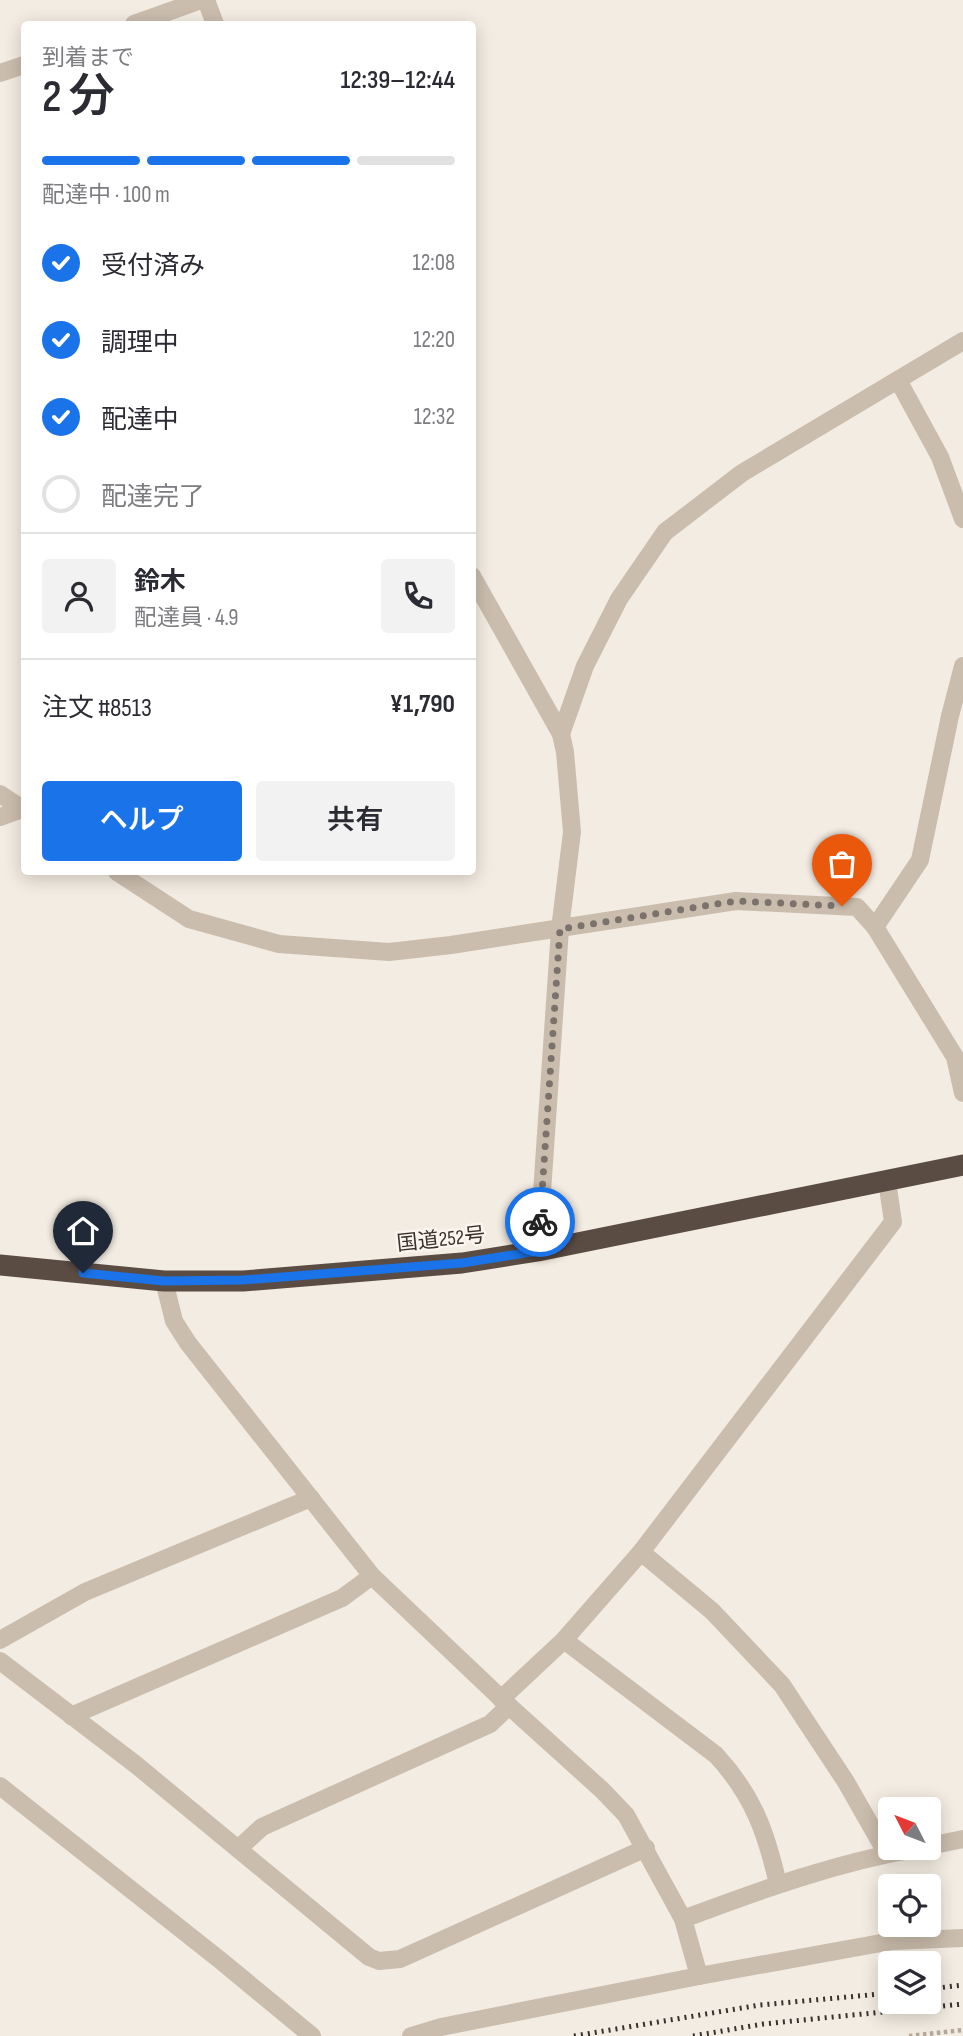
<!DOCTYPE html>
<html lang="ja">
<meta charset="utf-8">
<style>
:root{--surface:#fff;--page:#f2f2f3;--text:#2b2b33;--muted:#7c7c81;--line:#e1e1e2;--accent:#1a73e8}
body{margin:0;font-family:"Sofia Sans Condensed","Noto Sans JP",sans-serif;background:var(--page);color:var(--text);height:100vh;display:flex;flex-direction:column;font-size:26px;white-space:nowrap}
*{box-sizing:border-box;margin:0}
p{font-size:23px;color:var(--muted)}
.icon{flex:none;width:38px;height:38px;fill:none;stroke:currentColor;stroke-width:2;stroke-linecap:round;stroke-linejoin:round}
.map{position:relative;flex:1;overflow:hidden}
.side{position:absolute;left:21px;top:21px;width:455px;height:854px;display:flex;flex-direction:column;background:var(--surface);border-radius:7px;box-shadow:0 4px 18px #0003}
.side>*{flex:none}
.needle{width:46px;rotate:312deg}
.controls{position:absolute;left:878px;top:1797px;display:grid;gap:14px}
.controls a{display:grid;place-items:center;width:63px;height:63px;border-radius:7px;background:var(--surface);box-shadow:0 4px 18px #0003;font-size:35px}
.pin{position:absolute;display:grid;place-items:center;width:60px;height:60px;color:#fff;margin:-72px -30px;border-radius:50% 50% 50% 0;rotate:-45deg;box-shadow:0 0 7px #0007}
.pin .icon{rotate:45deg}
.courier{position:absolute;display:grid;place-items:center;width:70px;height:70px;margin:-35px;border:5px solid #1a73e8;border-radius:50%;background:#fff;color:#222;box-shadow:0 2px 9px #0007}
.overview em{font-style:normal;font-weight:600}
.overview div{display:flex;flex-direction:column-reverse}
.overview{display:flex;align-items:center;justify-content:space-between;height:119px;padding:0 21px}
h1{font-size:46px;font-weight:600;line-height:52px}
.bar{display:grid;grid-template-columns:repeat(4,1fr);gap:10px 7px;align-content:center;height:84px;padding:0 21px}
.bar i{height:9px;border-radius:5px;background:var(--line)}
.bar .active{background:var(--accent)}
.bar p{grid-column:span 4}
.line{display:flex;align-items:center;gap:18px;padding:0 21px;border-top:2px solid var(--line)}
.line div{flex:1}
.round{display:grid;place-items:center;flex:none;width:74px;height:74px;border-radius:7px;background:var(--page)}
ol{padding:0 21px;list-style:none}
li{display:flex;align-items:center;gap:21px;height:77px}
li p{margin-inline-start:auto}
li .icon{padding:7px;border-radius:50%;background:var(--accent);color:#fff;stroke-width:4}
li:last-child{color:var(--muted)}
li i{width:38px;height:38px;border:4px solid var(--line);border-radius:50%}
.primary-button{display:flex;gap:14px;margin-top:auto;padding:14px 21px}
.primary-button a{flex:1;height:80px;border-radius:7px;background:var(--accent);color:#fff;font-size:28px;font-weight:600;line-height:80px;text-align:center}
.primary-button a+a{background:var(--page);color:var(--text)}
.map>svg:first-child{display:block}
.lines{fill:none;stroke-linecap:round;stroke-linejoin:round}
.path{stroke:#b7a798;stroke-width:4.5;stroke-dasharray:3.5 3.5;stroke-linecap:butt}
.street{stroke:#cbbdad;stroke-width:18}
.highway{stroke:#5a4c43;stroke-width:21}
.rail{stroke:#3a312c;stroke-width:5;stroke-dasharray:2 5;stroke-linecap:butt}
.done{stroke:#7b726c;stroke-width:7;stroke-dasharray:0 12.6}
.route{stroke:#1a73e8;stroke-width:9}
.labels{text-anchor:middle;stroke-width:5;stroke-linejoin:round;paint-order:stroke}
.street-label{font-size:21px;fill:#3a312c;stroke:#faf5ee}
</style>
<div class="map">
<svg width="963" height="2036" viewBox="0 0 963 2036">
<rect width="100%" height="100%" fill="#f3ece2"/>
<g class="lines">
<polyline class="path" points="909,2036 963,2030"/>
<g class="street">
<polyline points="206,0 215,24"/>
<polyline points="134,24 201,0"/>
<polyline points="0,73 24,65"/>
<polyline points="898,380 940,457 963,519"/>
<polyline points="472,576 561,734 565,752 572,832 560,929 538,1251"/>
<polyline points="561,734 585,666 619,599 665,532 742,473 963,341"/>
<polyline points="0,794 24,810"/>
<polyline points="0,817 22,809"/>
<polyline points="117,872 189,919 279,944 389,952 451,945 736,901 857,907 875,927 955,1057 963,1093"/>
<polyline points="875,927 920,860 950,716 963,666"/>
<polyline points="164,1281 174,1321 188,1343 372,1576 509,1706 602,1790 626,1815 683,1919 699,1976"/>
<polyline points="641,1552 712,1611 782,1685 846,1782 887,1854"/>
<polyline points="0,1640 85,1592 311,1498"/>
<path d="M564 1640 716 1755C753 1795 766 1832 778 1884"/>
<polyline points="0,1661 135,1764 369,1957 379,1961 400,1959 646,1848"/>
<polyline points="501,1699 564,1640 641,1552 893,1222 887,1181"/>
<polyline points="71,1716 342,1598 372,1576"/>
<polyline points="0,1786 220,1960 312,2036"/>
<polyline points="929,1846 963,1839"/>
<polyline points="238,1849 262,1827 490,1724 509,1706"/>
<path d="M683 1919C760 1890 838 1862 920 1848"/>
<polyline points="411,2036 441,2027 699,1976 892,1941 963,1938"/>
</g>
<polyline class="highway" points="0,1265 164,1281 243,1281 462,1263 538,1251 963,1165"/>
<g class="rail">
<polyline points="929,1989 963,1985"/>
<polyline points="574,2036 760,2005 891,1993"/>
<polyline points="693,2036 763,2024 963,2004"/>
</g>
</g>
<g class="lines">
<polyline class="done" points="540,1222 560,929 736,901 842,906"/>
<polyline class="route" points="83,1273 164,1281 243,1280 462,1263 538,1251 540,1222"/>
</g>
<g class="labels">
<g class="street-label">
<text transform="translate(441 1239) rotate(-6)" y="7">国道252号</text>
</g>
</g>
</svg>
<div class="controls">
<a><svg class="needle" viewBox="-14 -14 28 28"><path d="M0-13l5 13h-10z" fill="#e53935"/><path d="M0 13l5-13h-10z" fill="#7c7c81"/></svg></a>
<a><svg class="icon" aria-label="locate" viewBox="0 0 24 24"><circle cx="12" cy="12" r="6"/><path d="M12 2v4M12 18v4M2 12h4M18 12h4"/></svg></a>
<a><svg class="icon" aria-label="layers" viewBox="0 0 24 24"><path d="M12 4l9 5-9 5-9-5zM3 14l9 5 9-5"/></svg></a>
</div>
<div class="pin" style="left:842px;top:906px;background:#ea580c"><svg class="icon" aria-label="bag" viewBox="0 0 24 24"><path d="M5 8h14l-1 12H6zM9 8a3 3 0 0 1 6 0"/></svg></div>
<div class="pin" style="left:83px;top:1273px;background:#1f2937"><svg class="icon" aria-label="home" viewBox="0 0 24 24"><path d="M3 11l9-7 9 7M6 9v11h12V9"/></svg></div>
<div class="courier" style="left:540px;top:1222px"><svg class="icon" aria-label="bike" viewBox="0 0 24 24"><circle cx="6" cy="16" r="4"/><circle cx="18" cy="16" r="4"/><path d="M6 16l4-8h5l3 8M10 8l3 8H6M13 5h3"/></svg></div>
<section class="side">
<div class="overview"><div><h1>2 分</h1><p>到着まで</p></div><em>12:39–12:44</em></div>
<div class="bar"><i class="active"></i><i class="active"></i><i class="active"></i><i></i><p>配達中 · 100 m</p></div>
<ol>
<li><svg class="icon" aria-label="check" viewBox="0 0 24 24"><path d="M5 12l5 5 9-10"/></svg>受付済み<p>12:08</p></li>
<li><svg class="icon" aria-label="check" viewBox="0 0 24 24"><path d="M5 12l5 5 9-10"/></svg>調理中<p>12:20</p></li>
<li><svg class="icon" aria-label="check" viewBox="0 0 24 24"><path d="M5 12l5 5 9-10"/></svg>配達中<p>12:32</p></li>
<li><i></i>配達完了</li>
</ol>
<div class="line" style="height:126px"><a class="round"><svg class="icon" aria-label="person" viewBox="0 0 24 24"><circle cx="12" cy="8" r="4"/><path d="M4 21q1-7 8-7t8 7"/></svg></a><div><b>鈴木</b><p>配達員 · 4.9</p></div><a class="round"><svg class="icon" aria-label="phone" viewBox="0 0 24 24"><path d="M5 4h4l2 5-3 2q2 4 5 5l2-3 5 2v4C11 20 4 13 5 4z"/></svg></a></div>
<div class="line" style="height:91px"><div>注文 #8513</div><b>¥1,790</b></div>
<div class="primary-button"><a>ヘルプ</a><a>共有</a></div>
</section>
</div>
